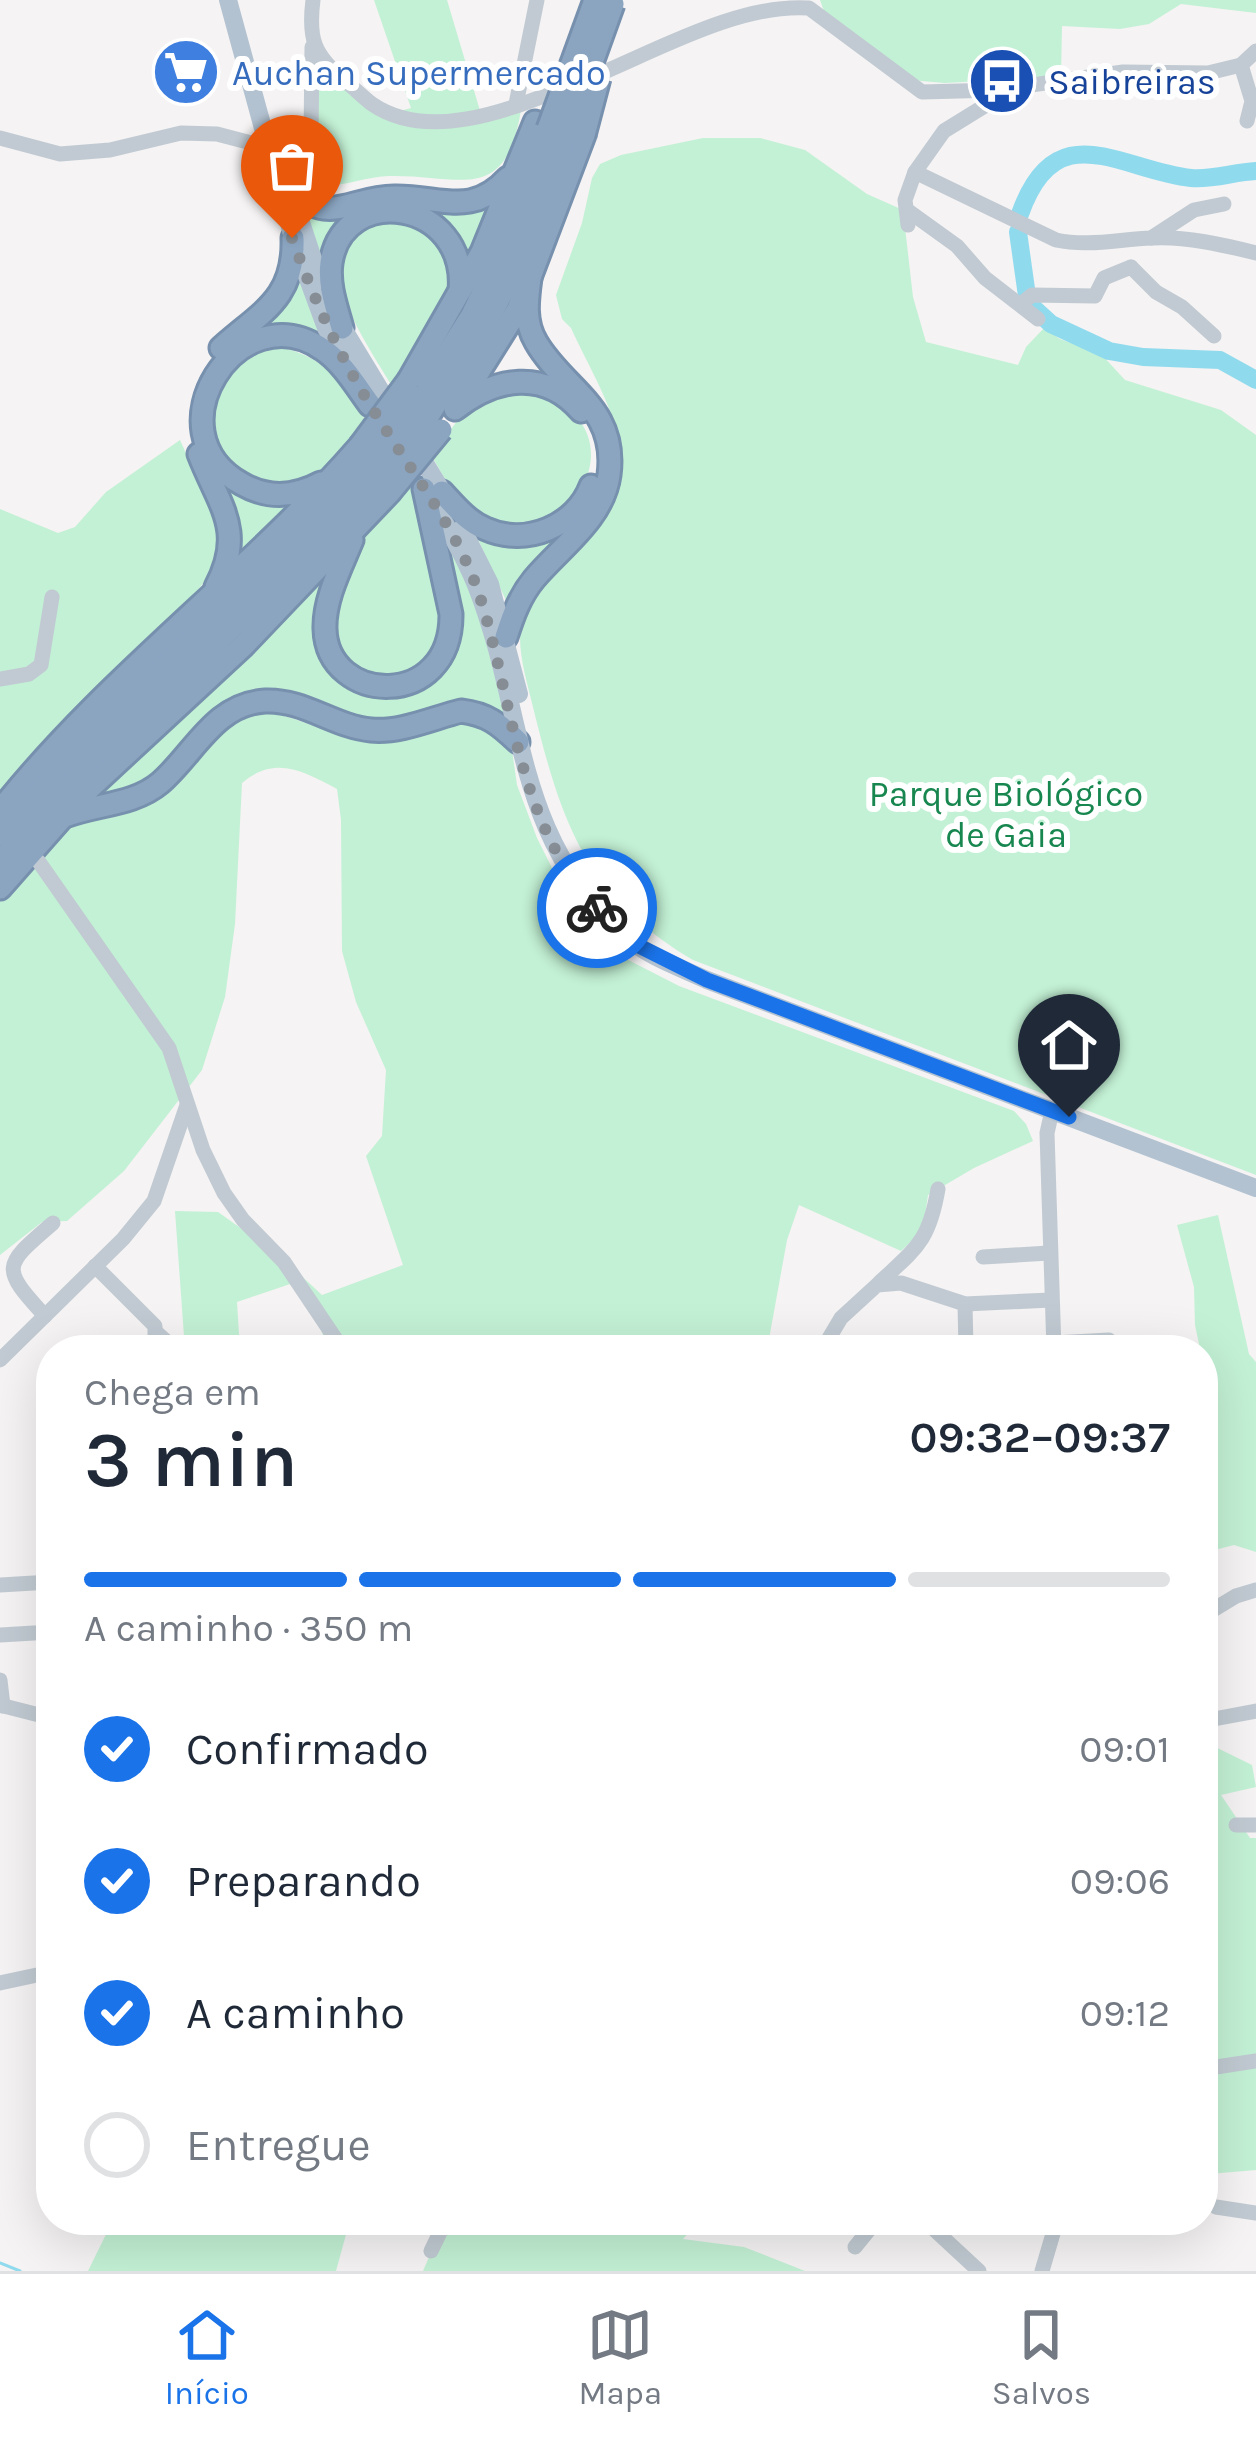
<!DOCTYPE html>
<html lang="pt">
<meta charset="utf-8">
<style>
:root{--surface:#fff;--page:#f2f2f3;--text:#1f2937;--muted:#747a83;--line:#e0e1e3;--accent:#1a73e8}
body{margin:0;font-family:Karla,sans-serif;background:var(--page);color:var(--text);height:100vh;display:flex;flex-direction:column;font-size:45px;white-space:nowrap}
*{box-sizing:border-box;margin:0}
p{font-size:39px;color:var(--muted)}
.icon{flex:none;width:66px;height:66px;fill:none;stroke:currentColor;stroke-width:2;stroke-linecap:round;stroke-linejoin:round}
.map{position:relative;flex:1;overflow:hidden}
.details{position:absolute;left:36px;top:1335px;width:1182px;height:900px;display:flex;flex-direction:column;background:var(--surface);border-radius:48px;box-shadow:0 12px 48px #0002}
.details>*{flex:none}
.pin{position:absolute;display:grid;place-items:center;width:102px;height:102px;color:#fff;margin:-123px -51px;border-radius:50% 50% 50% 0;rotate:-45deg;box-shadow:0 0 12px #0007}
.pin .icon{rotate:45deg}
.courier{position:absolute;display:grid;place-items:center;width:120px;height:120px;margin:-60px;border:9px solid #1a73e8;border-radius:50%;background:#fff;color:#222;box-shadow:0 3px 15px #0007}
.headline em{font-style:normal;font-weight:600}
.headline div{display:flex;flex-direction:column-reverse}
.headline{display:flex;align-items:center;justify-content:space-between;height:204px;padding:0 48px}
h1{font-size:78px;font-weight:600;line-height:90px}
.bar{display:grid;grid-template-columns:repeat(4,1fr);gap:18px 12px;align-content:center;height:144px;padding:0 48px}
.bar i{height:15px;border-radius:9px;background:var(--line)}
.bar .on{background:var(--accent)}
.bar p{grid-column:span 4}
ol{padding:0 48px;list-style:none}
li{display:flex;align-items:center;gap:36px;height:132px}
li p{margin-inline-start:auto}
li .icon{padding:12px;border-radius:50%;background:var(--accent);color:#fff;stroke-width:4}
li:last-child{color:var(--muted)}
li i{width:66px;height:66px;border:6px solid var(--line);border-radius:50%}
.menu{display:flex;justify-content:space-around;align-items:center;height:168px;border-top:3px solid var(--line);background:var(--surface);font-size:33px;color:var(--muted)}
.menu a{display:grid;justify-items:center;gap:6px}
.menu .on{color:var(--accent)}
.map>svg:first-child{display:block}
.green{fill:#c3f1d5}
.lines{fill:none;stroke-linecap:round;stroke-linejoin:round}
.stream{stroke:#90daee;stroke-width:3}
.river{stroke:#90daee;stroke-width:18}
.highway-casing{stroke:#7690ad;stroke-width:27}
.minor{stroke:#c1cad2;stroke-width:15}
.major{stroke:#b3c2d1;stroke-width:18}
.highway{stroke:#8ba5c1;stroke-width:21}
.highway-bridge-casing{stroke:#7690ad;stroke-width:27;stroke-linecap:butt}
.highway-bridge{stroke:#8ba5c1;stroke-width:21}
.done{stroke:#868d94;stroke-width:12;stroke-dasharray:0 21.6}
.route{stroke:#1a73e8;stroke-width:15}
.labels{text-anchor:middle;stroke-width:12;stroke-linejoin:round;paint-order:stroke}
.shop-label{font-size:36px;fill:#366cbe;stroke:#fff;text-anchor:start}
.transit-label{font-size:36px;fill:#164399;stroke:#fff;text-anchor:start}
.park-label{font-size:36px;fill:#17864f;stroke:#fff}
</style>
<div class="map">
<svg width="1256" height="2271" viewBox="0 0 1256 2271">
<rect width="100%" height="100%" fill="#f5f3f3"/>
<g class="green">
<path d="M374 0H447L481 114 521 110C505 207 460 174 388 176 351 178 337 195 299 175L298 146 315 142 321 63 381 116 411 108Z"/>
<polygon points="820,0 1256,0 1256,13 1181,4 1149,24 1120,29 1062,26 1061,77 944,83 911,80 825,14"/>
<path d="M703 138H760L805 150 867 194 903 210 913 297 926 342 1018 365 1026 347 1044 328 1060 339 1101 354 1125 380 1221 410 1256 435V1175L693 960C585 896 561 821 533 707 526 677 512 637 526 608 550 555 618 517 620 455 621 419 586 362 571 328L562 319 556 295 582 223 592 178 600 164 621 155Z"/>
<polygon points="497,199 468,269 460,247 376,207 322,267 305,206"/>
<path d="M396 217 419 225 450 257V299L393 388C359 330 292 243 396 217Z"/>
<polygon points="297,271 329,345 248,338"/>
<path d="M271 345C325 356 338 376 366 421 351 440 337 467 315 478 281 496 233 482 215 446 209 435 211 412 210 399L241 355Z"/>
<path d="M536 388C548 396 565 405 575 415 630 475 531 572 462 503 449 491 441 470 431 455L468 407 487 393Z"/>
<polygon points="180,440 214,516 217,542 215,568 197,591 50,735 0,798 0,509 58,533 75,527 106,492"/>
<polygon points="215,469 301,496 231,568"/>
<path d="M411 484 420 504 446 627 427 665C414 670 395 680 382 679 355 677 331 646 333 619 335 598 347 567 356 547 367 522 392 503 411 484Z"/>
<polygon points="578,514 508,605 472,526 488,534"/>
<polygon points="443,530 470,583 506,717 374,722 255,694 148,785 87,802 337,558 320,636 369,689 443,667"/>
<path d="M258 711C297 714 332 739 371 740 404 740 443 725 475 718L512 750 517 785 537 838 557 878 603 947 679 986 1014 1111 1026 1124 1033 1141 974 1168 928 1195 923 1230 901 1251 799 1205 787 1240 767 1350H325L324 1338 302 1280 237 1302 240 1350H185L175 1211 218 1212 280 1256 322 1295 403 1265 366 1156 382 1136 386 1070 356 1002 342 951 341 820 337 789C303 771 275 755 242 783L235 924 225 997 202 1070 124 1171 67 1221 42 1222 0 1255V892L65 818 140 803 222 720Z"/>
<polygon points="1218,1215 1249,1354 1256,1362 1256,1552 1234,1545 1203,1553 1203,1387 1207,1382 1195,1325 1194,1287 1177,1225"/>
<polygon points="1203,1741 1252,1765 1256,1787 1221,1795 1250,1838 1256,1838 1256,2170 1209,2174 1207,2213 1203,2212"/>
<polygon points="113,2220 350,2220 336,2271 88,2271"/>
<polygon points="445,2220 700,2220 683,2239 744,2247 805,2271 423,2271"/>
</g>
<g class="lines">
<polyline class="stream" points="0,2263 20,2271"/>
<g class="river">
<path d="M1020 214C1056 112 1120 170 1191 178 1213 180 1234 172 1256 171"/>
<polyline points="1018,232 1028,303 1051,324 1109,351 1143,357 1220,360 1256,380"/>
</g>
<defs>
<g id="highway">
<path d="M290 188C328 228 350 197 394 197 441 196 471 218 508 178"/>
<path d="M342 328C336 306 328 285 331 263 343 182 468 199 460 291"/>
<path d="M221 348C261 312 295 299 293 238"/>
<polyline points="409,380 482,252 535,122"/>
<polyline points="420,397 472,315 498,261 548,129"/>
<polyline points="461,400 518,309 584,135"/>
<path d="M455 409C495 378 544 368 581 411"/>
<polyline points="430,413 488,320 514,270 567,132"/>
<path d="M199 454C219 506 246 530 216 587"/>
<path d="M321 483C295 497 268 499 242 484 148 432 239 292 322 349 342 362 356 386 370 405"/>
<path d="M442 492C455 506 468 522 486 529 526 547 576 526 591 486"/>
<path d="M352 540C341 567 324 599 325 629 327 705 452 711 451 614L424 489"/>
<path d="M506 637C513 615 520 596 534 579 561 547 603 519 609 475 618 407 563 389 536 342 524 322 527 300 530 278"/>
<path d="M0 811C106 677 248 575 360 446"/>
<path d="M65 816C96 804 134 805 160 783 194 754 214 704 265 701 303 699 335 727 371 730 400 733 433 718 461 711 487 714 499 724 518 742"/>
<path d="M0 835C115 702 252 592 370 461"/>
<path d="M0 862C118 725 259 612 380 477"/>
<polyline points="0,888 81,796 244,645 389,493"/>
</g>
</defs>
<use href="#highway" class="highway-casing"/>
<g class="minor">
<path d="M313 0C308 39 314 55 344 80 354 88 363 97 372 104 429 143 511 109 567 87"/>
<polyline points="1241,65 1252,101 1247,121"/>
<path d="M590 78C654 52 739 3 809 8L922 92 997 90 1123 72 1208 73 1241 65 1256 51"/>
<path d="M997 90 991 102 944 131 915 172 1056 240C1089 247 1119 239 1152 238 1185 236 1224 245 1256 253"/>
<polyline points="516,104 537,0"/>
<polyline points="0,138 60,154 110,150 181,133 217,134 267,147"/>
<polyline points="311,140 312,47"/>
<polyline points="907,210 957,246 985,278 1038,319"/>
<polyline points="908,225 905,200 915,172"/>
<polyline points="1151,238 1194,210 1224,204"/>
<polyline points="1131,267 1156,292 1182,307 1214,336"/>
<polyline points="1021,304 1032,295 1095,296 1104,278 1131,267"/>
<polyline points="0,679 29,674 41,665 52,597"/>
<polyline points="39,862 169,1048 203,1150 224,1193 243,1220 284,1262 343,1350"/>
<polyline points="1052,1111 1047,1133 1054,1350"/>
<polyline points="983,1257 1049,1253"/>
<polyline points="95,1266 155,1326 155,1338 145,1350"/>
<path d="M879 1283C916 1248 929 1242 938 1189"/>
<polyline points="965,1304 966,1350"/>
<path d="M45 1316C0 1267 3 1266 53 1223"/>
<polyline points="156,1332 176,1350"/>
<polyline points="1054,1343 1109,1340 1119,1350"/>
<polyline points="822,1350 841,1318 877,1285 901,1283 965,1304 1051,1300"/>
<polyline points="0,1360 123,1239 154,1201 187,1105"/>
<polyline points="0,1585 51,1582"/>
<polyline points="1203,1616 1236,1596 1256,1590"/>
<polyline points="44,1633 51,1695"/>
<polyline points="0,1635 51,1632"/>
<polyline points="0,1680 3,1706"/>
<polyline points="0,1705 51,1718"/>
<polyline points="1203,1721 1256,1711"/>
<polyline points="1236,1825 1256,1825"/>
<polyline points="0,1983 51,1972"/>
<polyline points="1203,2069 1256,2061"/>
<polyline points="1216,2207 1256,2213"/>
<polyline points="924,2220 979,2271"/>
<polyline points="855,2247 877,2220"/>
<polyline points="431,2251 446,2220"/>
<polyline points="1042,2271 1057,2220"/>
</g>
<g class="major">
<polyline points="228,0 293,238 326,328 350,370"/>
<polyline points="293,198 320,280"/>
<polyline points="336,317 396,416"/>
<polyline points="414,445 449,503"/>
<path d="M428 495C446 525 463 553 476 585 527 714 511 835 626 937 647 956 681 968 707 980L1256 1188"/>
<polyline points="462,528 490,584 519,694"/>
</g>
<use href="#highway" class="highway"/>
<defs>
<g id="highway-bridge">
<polyline points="548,129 595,0"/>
<polyline points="567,132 613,4"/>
<polyline points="584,135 599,78"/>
<polyline points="360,446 409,380"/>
<polyline points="370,461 420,397"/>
<polyline points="380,477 430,413"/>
<polyline points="389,493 441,430"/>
</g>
</defs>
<use href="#highway-bridge" class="highway-bridge-casing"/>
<use href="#highway-bridge" class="highway-bridge"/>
</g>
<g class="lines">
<path class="done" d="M292 238C314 299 339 356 374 411 410 470 457 528 479 594 513 698 517 825 597 908"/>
<polyline class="route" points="597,908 629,941 707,980 1069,1117"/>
</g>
<defs>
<symbol id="supermarket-disc" viewBox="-11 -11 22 22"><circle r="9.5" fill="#3f7fe0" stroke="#fff"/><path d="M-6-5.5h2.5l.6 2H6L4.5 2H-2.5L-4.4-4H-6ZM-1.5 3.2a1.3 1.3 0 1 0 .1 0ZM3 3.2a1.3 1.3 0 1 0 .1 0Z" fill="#fff"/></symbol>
<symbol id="bus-disc" viewBox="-11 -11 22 22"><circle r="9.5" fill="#1a4fb4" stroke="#fff"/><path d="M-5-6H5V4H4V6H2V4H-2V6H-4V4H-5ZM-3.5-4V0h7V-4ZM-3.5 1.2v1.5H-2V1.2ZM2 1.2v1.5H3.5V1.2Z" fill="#fff"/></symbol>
</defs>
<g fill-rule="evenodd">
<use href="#supermarket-disc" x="148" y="34" width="76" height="76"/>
<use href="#bus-disc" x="964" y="43" width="76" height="76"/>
</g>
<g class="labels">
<g class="shop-label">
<text x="232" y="85">Auchan Supermercado</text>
</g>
<g class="transit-label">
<text x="1048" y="94">Saibreiras</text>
</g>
<g class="park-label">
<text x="1006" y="806">Parque Biológico<tspan x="1006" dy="41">de Gaia</tspan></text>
</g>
</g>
</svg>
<div class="pin" style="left:292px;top:238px;background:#ea580c"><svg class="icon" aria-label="bag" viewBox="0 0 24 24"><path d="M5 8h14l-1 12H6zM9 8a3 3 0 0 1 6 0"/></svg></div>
<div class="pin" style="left:1069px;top:1117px;background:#1f2937"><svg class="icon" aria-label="home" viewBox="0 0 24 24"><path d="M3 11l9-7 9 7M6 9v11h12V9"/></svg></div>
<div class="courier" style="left:597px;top:908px"><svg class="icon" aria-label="bike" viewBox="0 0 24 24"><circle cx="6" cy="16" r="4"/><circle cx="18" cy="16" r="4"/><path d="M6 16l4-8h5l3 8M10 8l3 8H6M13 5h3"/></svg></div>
<section class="details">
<div class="headline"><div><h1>3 min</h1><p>Chega em</p></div><em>09:32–09:37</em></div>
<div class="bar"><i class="on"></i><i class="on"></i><i class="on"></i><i></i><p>A caminho · 350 m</p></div>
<ol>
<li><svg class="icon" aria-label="check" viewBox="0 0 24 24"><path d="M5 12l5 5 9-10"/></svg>Confirmado<p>09:01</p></li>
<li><svg class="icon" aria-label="check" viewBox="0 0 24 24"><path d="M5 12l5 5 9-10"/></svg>Preparando<p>09:06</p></li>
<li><svg class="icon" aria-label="check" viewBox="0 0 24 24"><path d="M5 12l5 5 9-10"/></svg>A caminho<p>09:12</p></li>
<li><i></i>Entregue</li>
</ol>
</section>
</div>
<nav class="menu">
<a class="on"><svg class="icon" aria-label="home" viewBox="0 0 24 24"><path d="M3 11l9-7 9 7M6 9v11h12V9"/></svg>Início</a>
<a><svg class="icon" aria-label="map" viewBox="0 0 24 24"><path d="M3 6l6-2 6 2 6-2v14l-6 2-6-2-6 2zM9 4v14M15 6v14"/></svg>Mapa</a>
<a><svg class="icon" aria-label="saved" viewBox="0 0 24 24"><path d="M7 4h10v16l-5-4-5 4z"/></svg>Salvos</a>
</nav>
